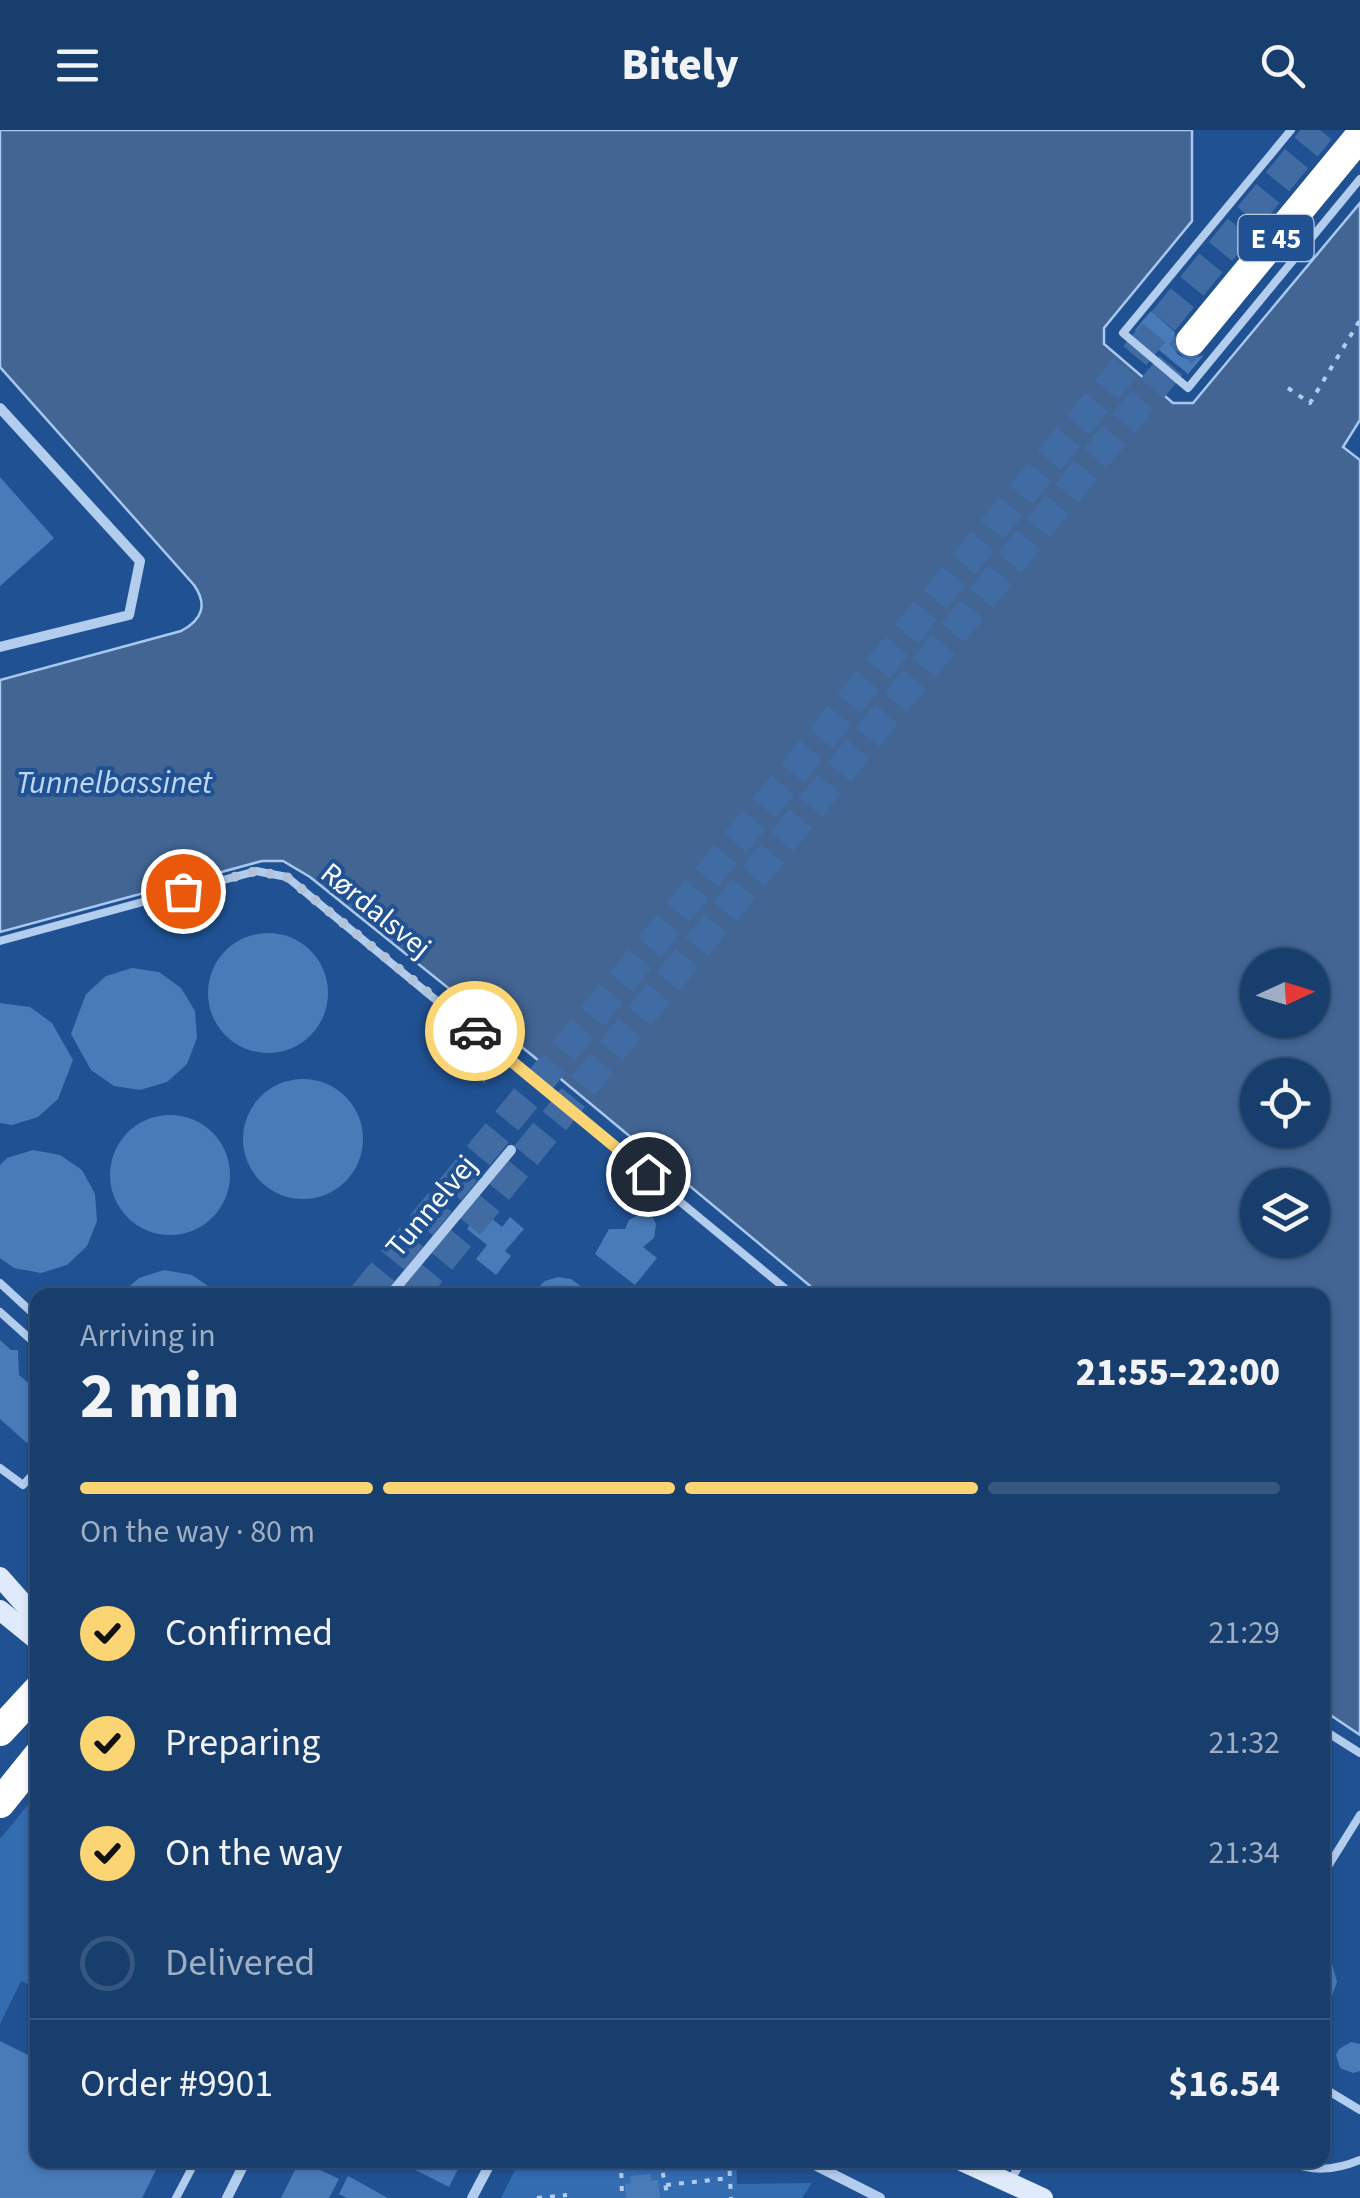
<!DOCTYPE html>
<meta charset="utf-8">
<style>
:root{--surface:#183e6e;--page:#214573;--text:#f1f3f6;--muted:#9faec2;--line:#365781;--accent:#fbd474}
body{margin:0;font-family:"Source Sans 3",sans-serif;background:var(--page);color:var(--text);height:100vh;display:flex;flex-direction:column;font-size:38px;white-space:nowrap}
*{box-sizing:border-box;margin:0}
p{font-size:32px;color:var(--muted)}
.icon{flex:none;width:55px;height:55px;fill:none;stroke:currentColor;stroke-width:2;stroke-linecap:round;stroke-linejoin:round}
.map{position:relative;flex:1;overflow:hidden}
.details{position:absolute;left:30px;top:1158px;width:1300px;height:880px;display:flex;flex-direction:column;background:var(--surface);border-radius:20px;box-shadow:0 2px 8px #0004,0 0 0 2px var(--line)}
.details>*{flex:none}
.needle{width:65px;rotate:86deg}
.controls{position:absolute;left:1240px;top:818px;display:grid;gap:20px}
.controls a{display:grid;place-items:center;width:90px;height:90px;border-radius:50%;background:var(--surface);box-shadow:0 2px 8px #0004,0 0 0 2px var(--line);font-size:50px}
.pin{position:absolute;display:grid;place-items:center;width:85px;height:85px;color:#fff;margin:-42px;border:5px solid #fff;border-radius:50%;box-shadow:0 2px 10px #0007}
.courier{position:absolute;display:grid;place-items:center;width:100px;height:100px;margin:-50px;border:8px solid #fbd474;border-radius:50%;background:#fff;color:#222;box-shadow:0 2px 12px #0007}
.headline em{font-style:normal;font-weight:800}
.headline div{display:flex;flex-direction:column-reverse}
.headline{display:flex;align-items:center;justify-content:space-between;height:170px;padding:0 50px}
h1{font-size:65px;font-weight:800;line-height:75px}
.bar{display:grid;grid-template-columns:repeat(4,1fr);gap:15px 10px;align-content:center;height:120px;padding:0 50px}
.bar i{height:12px;border-radius:8px;background:var(--line)}
.bar .active{background:var(--accent)}
.bar p{grid-column:span 4}
.line{display:flex;align-items:center;gap:25px;padding:0 50px;border-top:2px solid var(--line)}
.line div{flex:1}
ol{padding:0 50px;list-style:none}
li{display:flex;align-items:center;gap:30px;height:110px}
li p{margin-inline-start:auto}
li .icon{padding:10px;border-radius:50%;background:var(--accent);color:#111;stroke-width:4}
li:last-child{color:var(--muted)}
li i{width:55px;height:55px;border:5px solid var(--line);border-radius:50%}
header{display:flex;justify-content:space-between;align-items:center;height:130px;padding:0 50px;background:var(--surface);font-size:45px;font-weight:800}
.map>svg:first-child{display:block}
.green{fill:#346cb1}
.water{fill:#426594;stroke:#a7c8ef;stroke-width:2.5;fill-rule:evenodd}
.building{fill:#497bb9}
.lines{fill:none;stroke-linecap:round;stroke-linejoin:round}
.highway-tunnel{stroke:#416ca3;stroke-width:30;stroke-dasharray:30 15;stroke-linecap:butt}
.path{stroke:#b3cdee;stroke-width:4;stroke-dasharray:5 8;stroke-linecap:butt}
.lane{stroke:#b3cdee;stroke-width:8}
.street{stroke:#b3cdee;stroke-width:10}
.secondary{stroke:#dfebfa;stroke-width:20}
.highway{stroke:#fff;stroke-width:30}
.done{stroke:#b1c2d9;stroke-width:10;stroke-dasharray:0 18}
.route{stroke:#fbd474;stroke-width:12}
.labels{text-anchor:middle;stroke-width:8;stroke-linejoin:round;paint-order:stroke}
.shield{fill:#205293;stroke:#bccbdf;stroke-width:2.5}
.shield-label{font-size:28px;font-weight:bold;fill:#fff}
.street-label{font-size:30px;fill:#fff;stroke:#205293}
.water-label{font-size:32px;font-style:italic;fill:#bfd7f4;stroke:#205293}
</style>
<header><svg class="icon" aria-label="menu" viewBox="0 0 24 24"><path d="M4 6h16M4 12h16M4 18h16"/></svg>Bitely<svg class="icon" aria-label="search" viewBox="0 0 24 24"><circle cx="10" cy="10" r="6"/><path d="M15 15l6 6"/></svg></header>
<div class="map">
<svg width="1360" height="2068" viewBox="0 0 1360 2068">
<rect width="100%" height="100%" fill="#205293"/>
<g class="green">
<polygon points="37,1664 37,1858 21,1851 0,1894 0,1709"/>
<polygon points="520,2030 736,2030 737,2054 812,2053 802,2068 501,2068"/>
</g>
<path class="water" d="M0 0H1192V91L1104 198V214L1173 273H1193L1360 73V290L1343 317 1360 330V1605L1323 1580 1322 1165H821L533 926 310 747 283 731H262L0 802V550L181 501C202 490 208 475 194 455L0 237ZM1258 835H1312V890H1258ZM1258 945H1312V1000H1258ZM1258 1055H1312V1110H1258Z"/>
<g class="building">
<polygon points="1151,181 1175,202 1173,217 1178,225 1189,230 1204,225 1188,244 1135,200"/>
<polygon points="0,347 54,408 0,456"/>
<circle cx="268" cy="863" r="60"/>
<polygon points="132,838 159,842 181,858 195,881 197,908 187,934 167,952 140,960 114,956 91,940 71,904 86,864 106,846"/>
<polygon points="0,873 30,877 52,893 73,930 58,969 38,987 12,995 0,993"/>
<polygon points="443,892 497,938 484,953 429,907"/>
<circle cx="303" cy="1009" r="60"/>
<circle cx="170" cy="1045" r="60"/>
<polygon points="33,1020 60,1025 82,1040 95,1064 97,1091 87,1116 67,1135 41,1143 14,1138 0,1128 0,1035 7,1028"/>
<polygon points="482,1080 502,1097 510,1087 524,1099 505,1121 511,1126 496,1145 476,1129 487,1115 467,1099"/>
<polygon points="640,1084 653,1088 656,1094 654,1108 643,1117 657,1128 635,1155 595,1124 609,1099 625,1099 629,1090"/>
<polygon points="164,1140 192,1145 221,1165 120,1165 139,1148"/>
<polygon points="558,1147 571,1149 593,1165 530,1165 545,1151"/>
<polygon points="0,1210 11,1220 18,1220 19,1245 38,1261 38,1301 27,1313 0,1289"/>
<polygon points="1327,1815 1337,1852 1322,1893 1322,1816"/>
<polygon points="0,1911 38,1930 38,2030 161,2030 142,2068 0,2068"/>
<polygon points="1351,1912 1360,1914 1360,1941 1353,1943 1340,1938 1336,1925 1339,1919"/>
<polygon points="300,2030 339,2049 329,2068 281,2068"/>
<polygon points="396,2030 451,2030 460,2035 449,2057"/>
<polygon points="650,2044 651,2051 658,2050 660,2068 626,2068 625,2054 631,2053 630,2046"/>
<polygon points="348,2046 388,2068 347,2068 339,2064"/>
</g>
<g class="lines">
<g class="highway-tunnel">
<polyline points="364,1165 1320,0"/>
<polyline points="412,1165 1191,211"/>
</g>
<g class="path">
<polyline points="1288,258 1310,273 1360,190"/>
<polyline points="621,2030 622,2068"/>
<polyline points="660,2030 668,2068"/>
<polyline points="662,2032 729,2030 731,2068"/>
<polyline points="666,2055 730,2048"/>
<polyline points="537,2068 567,2065"/>
</g>
<g class="lane">
<polyline points="1291,0 1123,203 1188,258 1360,49"/>
<polyline points="0,811 256,741 287,747 793,1165"/>
<polyline points="0,1153 38,1188"/>
<polyline points="0,1182 38,1216"/>
<polyline points="0,1338 23,1355 38,1339"/>
<polyline points="1322,1599 1360,1623"/>
<polyline points="1322,1746 1360,1685"/>
<polyline points="1322,1957 1360,1980"/>
<path d="M1285 2030C1311 2042 1334 2041 1360 2030"/>
<polyline points="1011,2050 1022,2030"/>
<polyline points="176,2068 196,2030"/>
</g>
<g class="street">
<polyline points="0,278 140,431 129,485 0,517"/>
<polyline points="390,1165 511,1020"/>
<polyline points="805,2030 880,2068"/>
<polyline points="227,2068 246,2030"/>
<polyline points="472,2068 492,2030"/>
</g>
<g class="secondary">
<polyline points="0,1447 38,1490"/>
<polyline points="0,1480 38,1511"/>
<polyline points="959,2030 1043,2068"/>
</g>
<g class="highway">
<polyline points="1191,211 1360,6"/>
<polyline points="0,1601 38,1560"/>
<polyline points="0,1673 38,1626"/>
</g>
</g>
<g class="lines">
<polyline class="done" points="183,761 256,741 287,747 475,901"/>
<polyline class="route" points="475,901 648,1044"/>
</g>
<g class="labels">
<rect class="shield" x="1238.5" y="85" width="75" height="46" rx="8"/>
<g class="shield-label">
<text x="1276" y="118">E 45</text>
</g>
<g class="street-label">
<text transform="translate(376 780) rotate(39)" y="10">Rørdalsvej</text>
<text transform="translate(431 1076) rotate(-50)" y="10">Tunnelvej</text>
</g>
<g class="water-label">
<text x="114" y="663">Tunnelbassinet</text>
</g>
</g>
</svg>
<div class="controls">
<a><svg class="needle" viewBox="-14 -14 28 28"><path d="M0-13l5 13h-10z" fill="#e53935"/><path d="M0 13l5-13h-10z" fill="#9faec2"/></svg></a>
<a><svg class="icon" aria-label="locate" viewBox="0 0 24 24"><circle cx="12" cy="12" r="6"/><path d="M12 2v4M12 18v4M2 12h4M18 12h4"/></svg></a>
<a><svg class="icon" aria-label="layers" viewBox="0 0 24 24"><path d="M12 4l9 5-9 5-9-5zM3 14l9 5 9-5"/></svg></a>
</div>
<div class="pin" style="left:183px;top:761px;background:#ea580c"><svg class="icon" aria-label="bag" viewBox="0 0 24 24"><path d="M5 8h14l-1 12H6zM9 8a3 3 0 0 1 6 0"/></svg></div>
<div class="pin" style="left:648px;top:1044px;background:#1f2937"><svg class="icon" aria-label="home" viewBox="0 0 24 24"><path d="M3 11l9-7 9 7M6 9v11h12V9"/></svg></div>
<div class="courier" style="left:475px;top:901px"><svg class="icon" aria-label="car" viewBox="0 0 24 24"><path d="M5 17H2v-5l4-1 3-4h7l3 4 3 1v5h-3M9 17h6M6 11h13"/><circle cx="7" cy="17" r="2"/><circle cx="17" cy="17" r="2"/></svg></div>
<section class="details">
<div class="headline"><div><h1>2 min</h1><p>Arriving in</p></div><em>21:55–22:00</em></div>
<div class="bar"><i class="active"></i><i class="active"></i><i class="active"></i><i></i><p>On the way · 80 m</p></div>
<ol>
<li><svg class="icon" aria-label="check" viewBox="0 0 24 24"><path d="M5 12l5 5 9-10"/></svg>Confirmed<p>21:29</p></li>
<li><svg class="icon" aria-label="check" viewBox="0 0 24 24"><path d="M5 12l5 5 9-10"/></svg>Preparing<p>21:32</p></li>
<li><svg class="icon" aria-label="check" viewBox="0 0 24 24"><path d="M5 12l5 5 9-10"/></svg>On the way<p>21:34</p></li>
<li><i></i>Delivered</li>
</ol>
<div class="line" style="height:130px"><div>Order #9901</div><b>$16.54</b></div>
</section>
</div>
